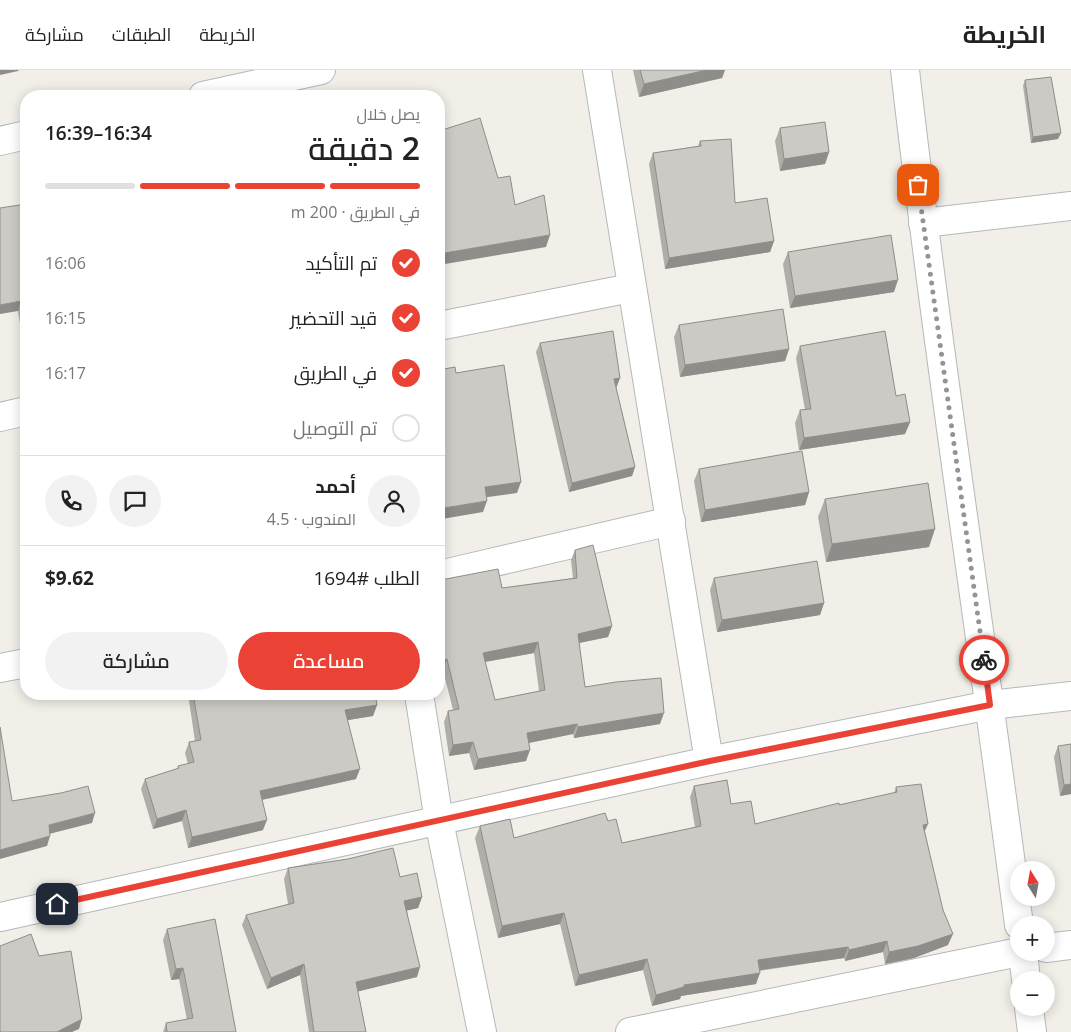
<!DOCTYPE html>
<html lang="ar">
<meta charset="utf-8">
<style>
:root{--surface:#fff;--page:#f2f2f2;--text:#222;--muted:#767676;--line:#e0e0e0;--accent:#ea4335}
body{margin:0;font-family:"Open Sans",Cairo,sans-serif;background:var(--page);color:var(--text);direction:rtl;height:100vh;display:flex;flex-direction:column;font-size:19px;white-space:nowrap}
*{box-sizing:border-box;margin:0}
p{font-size:16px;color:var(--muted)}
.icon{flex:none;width:28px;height:28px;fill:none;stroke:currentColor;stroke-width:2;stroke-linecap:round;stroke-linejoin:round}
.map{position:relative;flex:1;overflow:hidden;direction:ltr}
.side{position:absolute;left:20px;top:20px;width:425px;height:610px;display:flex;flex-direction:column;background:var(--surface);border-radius:20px;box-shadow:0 2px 12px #0003;direction:rtl}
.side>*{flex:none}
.needle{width:32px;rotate:349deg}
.controls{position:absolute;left:1010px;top:791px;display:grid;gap:10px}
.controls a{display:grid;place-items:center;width:45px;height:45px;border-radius:50%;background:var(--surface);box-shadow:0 2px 12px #0003;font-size:25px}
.pin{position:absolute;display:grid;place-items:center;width:42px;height:42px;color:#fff;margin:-21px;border-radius:10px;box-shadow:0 2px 8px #0006}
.courier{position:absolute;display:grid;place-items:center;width:50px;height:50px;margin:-25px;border:4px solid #ea4335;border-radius:50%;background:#fff;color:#222;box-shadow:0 1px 6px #0007}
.overview em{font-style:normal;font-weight:600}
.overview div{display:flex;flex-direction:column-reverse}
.overview{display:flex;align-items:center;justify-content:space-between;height:85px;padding:0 25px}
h1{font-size:32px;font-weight:600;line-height:38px}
.bar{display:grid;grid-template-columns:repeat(4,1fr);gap:8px 5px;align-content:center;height:60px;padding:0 25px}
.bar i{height:6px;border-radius:4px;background:var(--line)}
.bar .active{background:var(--accent)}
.bar p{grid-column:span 4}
.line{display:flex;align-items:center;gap:12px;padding:0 25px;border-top:1px solid var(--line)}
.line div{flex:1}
.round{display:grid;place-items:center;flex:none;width:52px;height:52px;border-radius:26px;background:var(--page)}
ol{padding:0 25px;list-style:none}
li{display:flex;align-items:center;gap:15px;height:55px}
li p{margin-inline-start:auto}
li .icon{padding:5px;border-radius:50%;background:var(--accent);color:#fff;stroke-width:4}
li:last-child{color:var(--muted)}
li i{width:28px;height:28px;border:2px solid var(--line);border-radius:50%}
.action{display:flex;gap:10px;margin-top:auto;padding:10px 25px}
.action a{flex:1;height:58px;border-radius:30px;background:var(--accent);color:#fff;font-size:20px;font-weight:600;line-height:58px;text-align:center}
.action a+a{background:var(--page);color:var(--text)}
header{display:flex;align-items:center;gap:30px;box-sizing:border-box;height:70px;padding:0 25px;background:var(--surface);border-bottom:1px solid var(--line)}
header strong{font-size:24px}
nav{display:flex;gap:28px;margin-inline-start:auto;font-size:18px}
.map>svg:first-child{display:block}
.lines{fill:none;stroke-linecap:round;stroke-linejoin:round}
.street-casing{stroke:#b5b8bc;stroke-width:30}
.street{stroke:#fff;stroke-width:28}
.wall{fill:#afaea9;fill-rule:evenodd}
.shaded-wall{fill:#8f8d8a}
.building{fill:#cccac5;stroke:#8f8d8a;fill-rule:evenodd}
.done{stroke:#929495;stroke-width:5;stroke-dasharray:0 9}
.route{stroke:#ea4335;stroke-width:6}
</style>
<header>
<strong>الخريطة</strong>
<nav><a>الخريطة</a><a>الطبقات</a><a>مشاركة</a></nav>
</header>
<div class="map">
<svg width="1071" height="962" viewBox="0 0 1071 962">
<rect width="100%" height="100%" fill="#f1efe8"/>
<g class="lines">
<defs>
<g id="street">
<polyline points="597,0 709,691"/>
<path d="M905 0C938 286 982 570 1019 855"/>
<polyline points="203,26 321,0"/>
<polyline points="0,71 26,65"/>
<polyline points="923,153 1071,136"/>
<polyline points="439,256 631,218"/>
<polyline points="0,347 26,341"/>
<polyline points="439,505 671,451"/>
<polyline points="0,598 26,593"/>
<polyline points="419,624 439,751 482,962"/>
<polyline points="0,847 709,691 990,635 1071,626"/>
<polyline points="1046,878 1071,875"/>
<polyline points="1023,882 1026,910"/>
<polyline points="1029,938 1032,962"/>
<polyline points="630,962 1019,882"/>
</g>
</defs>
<use href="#street" class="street-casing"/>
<use href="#street" class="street"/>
</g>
<g class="wall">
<polygon points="633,0 725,0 722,8 639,27"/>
<polygon points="1025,10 1058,69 1031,73 1023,16"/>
<polygon points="780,58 829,82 825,94 780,101 775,71"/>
<polygon points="700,71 735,133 774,171 770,182 665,199 649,94 653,83 698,76"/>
<polygon points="26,134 26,285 25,285 18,241"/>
<polygon points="788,182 894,222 790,238 783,194"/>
<polygon points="679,255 789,279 785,291 680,307 674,267"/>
<polygon points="540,273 620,308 616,318 635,397 632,406 569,422 536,282"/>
<polygon points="800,276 896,326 910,352 905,364 799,380 795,353 800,340 805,340 796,288"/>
<polygon points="699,399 809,422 805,435 701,452 694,411"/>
<polygon points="825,429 929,477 826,492 818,447"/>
<path d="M575 480 612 556 608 567 579 573 585 617 660 654 574 668 573 664 529 673 526 691 474 700 469 683 449 686 444 652 448 641 453 640 443 600 439 601V510L502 518 573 508 571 490ZM534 583 539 621 495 630 485 592Z"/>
<polygon points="714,508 824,533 820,545 717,562 710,520"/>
<polygon points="188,624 394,624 394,625 376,628 377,635 373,646 348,650 356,709 262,730 263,760 188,778 182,751 153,759 141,719 145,709 177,699 178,696 188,694 185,683 189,672 195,671"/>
<polygon points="1071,674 1071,724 1060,726 1054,687 1058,676"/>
<polygon points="694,716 731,734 755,754 894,723 896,717 925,762 948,875 914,888 885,894 883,882 845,891 844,888 759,901 756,914 681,926 680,929 652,936 643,900 575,916 560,854 498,868 475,768 480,756 514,768 608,751 622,773 695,757 690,727"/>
<polygon points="288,798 400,807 422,827 418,838 407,840 417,907 358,921 366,962 309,962 300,905 267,919 242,855 246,845 288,834 284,809"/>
<polygon points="167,859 236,962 163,962 166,953 187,950 179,909 171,910 163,870"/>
</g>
<g class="shaded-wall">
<polygon points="0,0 19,0 18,1 0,5"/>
<polygon points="707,0 725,0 722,8 639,27 644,14"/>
<polygon points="1061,63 1058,69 1031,73 1033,67"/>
<polygon points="829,82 825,94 780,101 784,89"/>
<polygon points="550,165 546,177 439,195 439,184"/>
<polygon points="774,171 770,182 665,199 669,188"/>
<polygon points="898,210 894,222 790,238 795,226"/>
<polygon points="21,231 18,241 0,244 0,235"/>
<polygon points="789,279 785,291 680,307 685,295"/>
<polygon points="620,308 616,318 614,309"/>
<polygon points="910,352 905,364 799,380 804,368"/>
<polygon points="635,397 632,406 569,422 572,413"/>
<polygon points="521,412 517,423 481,428 485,417"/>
<polygon points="809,422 805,435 701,452 705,440"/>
<polygon points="487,431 483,442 442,449 441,451 439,452 439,441 444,438"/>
<polygon points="935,459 929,477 826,492 832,474"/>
<polygon points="824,533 820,545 717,562 722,550"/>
<polygon points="612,556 608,567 574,574 578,564"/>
<polygon points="538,572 534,583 479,593 483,583"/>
<polygon points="447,589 443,600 439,601 439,591"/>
<polygon points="372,624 394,624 394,625 371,629"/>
<polygon points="377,635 373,646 342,651 345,640"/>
<polygon points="664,643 660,654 574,668 578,657"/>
<polygon points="577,654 573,664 523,674 527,663"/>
<polygon points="473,672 469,683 449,686 453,675"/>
<polygon points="530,680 526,691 474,700 478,689"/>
<polygon points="360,699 356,709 256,731 260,721"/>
<polygon points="1071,714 1071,724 1060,726 1064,715"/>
<polygon points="186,740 182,751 153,759 157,749"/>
<polygon points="95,743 92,753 45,765 49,755"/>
<polygon points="267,750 263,760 188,778 192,767"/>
<polygon points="928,754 923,765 923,755"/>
<polygon points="50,766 47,776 0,789 0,780"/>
<polygon points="422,827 418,838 401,842 404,831"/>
<polygon points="564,843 560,854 498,868 502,856"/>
<polygon points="953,864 948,875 914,888 885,894 889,882"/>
<polygon points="887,871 883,882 845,891 849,880"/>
<polygon points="848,877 844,888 754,901 758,890"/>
<polygon points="647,889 643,900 575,916 579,905"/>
<polygon points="304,894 300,905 267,919 271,908"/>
<polygon points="420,897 417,907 352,923 356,912"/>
<polygon points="183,898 179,909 171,910 176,899"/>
<polygon points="760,903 756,914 681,926 680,929 652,936 656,925 684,915"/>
<polygon points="82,949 79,959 72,962 57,962"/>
</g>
<g class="building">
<polygon points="640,0 707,0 644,14"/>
<polygon points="1051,7 1061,63 1033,67 1025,10"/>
<polygon points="480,48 498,108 510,106 515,135 544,125 550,165 439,184 439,61"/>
<polygon points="825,52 829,82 784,89 780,58"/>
<polygon points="731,69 735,133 767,128 774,171 669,188 653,83 701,76 700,71"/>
<polygon points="26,134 26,262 21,231 0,235 0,138"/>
<polygon points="891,165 898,210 795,226 788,182"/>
<polygon points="783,239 789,279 685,295 679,255"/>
<polygon points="613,261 620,308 614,309 635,397 572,413 540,273"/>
<polygon points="885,261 896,326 905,324 910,352 804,368 800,340 811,339 800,276"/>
<polygon points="504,295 521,412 485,417 487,431 444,438 445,440 439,441 439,300 455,297 456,303"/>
<polygon points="802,381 809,422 705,440 699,399"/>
<polygon points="928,413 935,459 832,474 825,429"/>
<path d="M593 475 612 556 578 564 585 617 616 612 661 608 664 643 578 657 577 654 527 663 530 680 478 689 473 672 453 675 448 641 459 639 447 589 439 591V510L446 509 498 499 502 518 577 508 575 480ZM538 572 545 620 495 630 483 583Z"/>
<polygon points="817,491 824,533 722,550 714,508"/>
<polygon points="193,624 375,624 377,635 345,640 360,699 260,721 267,750 192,767 186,740 157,749 145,709 179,698 178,696 194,692 189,672 201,670"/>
<polygon points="0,657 12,731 61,723 88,716 95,743 49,755 50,766 0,780"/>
<polygon points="1071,674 1071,714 1064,715 1058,676"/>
<polygon points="727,710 731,734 751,731 755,754 839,733 839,735 897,722 896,717 921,714 928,754 923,755 943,840 953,864 918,876 889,882 887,871 849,880 848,877 758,890 760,903 684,915 684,917 656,925 647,889 579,905 564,843 502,856 480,756 510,749 514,768 605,743 608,751 616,749 622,773 701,756 694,716"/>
<polygon points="393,778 400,807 417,803 422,827 404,831 420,897 356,912 366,962 314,962 304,894 271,908 246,845 294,833 288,798 348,789"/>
<polygon points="215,849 236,962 167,962 166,953 193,948 183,898 176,899 167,859"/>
<polygon points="31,864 39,886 71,881 82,949 57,962 0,962 0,876"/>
</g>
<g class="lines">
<polyline class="done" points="918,115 984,590"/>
<polyline class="route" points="57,834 710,691 990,635 984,590"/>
</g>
</svg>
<div class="controls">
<a><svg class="needle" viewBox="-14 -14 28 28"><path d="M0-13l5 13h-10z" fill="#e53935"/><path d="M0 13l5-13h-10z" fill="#767676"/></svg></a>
<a>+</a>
<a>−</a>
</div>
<div class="pin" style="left:918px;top:115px;background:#ea580c"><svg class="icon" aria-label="bag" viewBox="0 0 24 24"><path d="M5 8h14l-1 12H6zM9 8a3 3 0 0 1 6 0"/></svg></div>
<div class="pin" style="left:57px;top:834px;background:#1f2937"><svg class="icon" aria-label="home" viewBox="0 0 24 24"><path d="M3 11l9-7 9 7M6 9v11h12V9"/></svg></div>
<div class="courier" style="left:984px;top:590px"><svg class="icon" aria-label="bike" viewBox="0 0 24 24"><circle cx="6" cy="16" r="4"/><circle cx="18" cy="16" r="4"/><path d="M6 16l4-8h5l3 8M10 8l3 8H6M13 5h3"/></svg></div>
<section class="side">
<div class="overview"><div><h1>2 دقيقة</h1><p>يصل خلال</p></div><em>16:34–16:39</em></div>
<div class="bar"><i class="active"></i><i class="active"></i><i class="active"></i><i></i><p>في الطريق · 200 m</p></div>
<ol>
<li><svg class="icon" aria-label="check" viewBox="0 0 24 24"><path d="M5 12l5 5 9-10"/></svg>تم التأكيد<p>16:06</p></li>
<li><svg class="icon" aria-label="check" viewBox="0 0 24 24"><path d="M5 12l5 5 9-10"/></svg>قيد التحضير<p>16:15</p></li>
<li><svg class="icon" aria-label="check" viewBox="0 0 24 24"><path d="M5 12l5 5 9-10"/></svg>في الطريق<p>16:17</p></li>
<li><i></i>تم التوصيل</li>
</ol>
<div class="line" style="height:90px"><a class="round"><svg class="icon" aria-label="person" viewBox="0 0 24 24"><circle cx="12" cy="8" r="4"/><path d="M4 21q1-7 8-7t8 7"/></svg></a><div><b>أحمد</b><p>المندوب · 4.5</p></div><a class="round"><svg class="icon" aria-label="chat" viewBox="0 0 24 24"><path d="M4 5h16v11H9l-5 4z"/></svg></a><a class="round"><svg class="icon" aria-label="phone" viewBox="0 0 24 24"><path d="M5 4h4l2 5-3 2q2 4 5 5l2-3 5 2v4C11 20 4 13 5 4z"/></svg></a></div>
<div class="line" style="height:65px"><div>الطلب #1694</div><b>$9.62</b></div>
<div class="action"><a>مساعدة</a><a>مشاركة</a></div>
</section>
</div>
